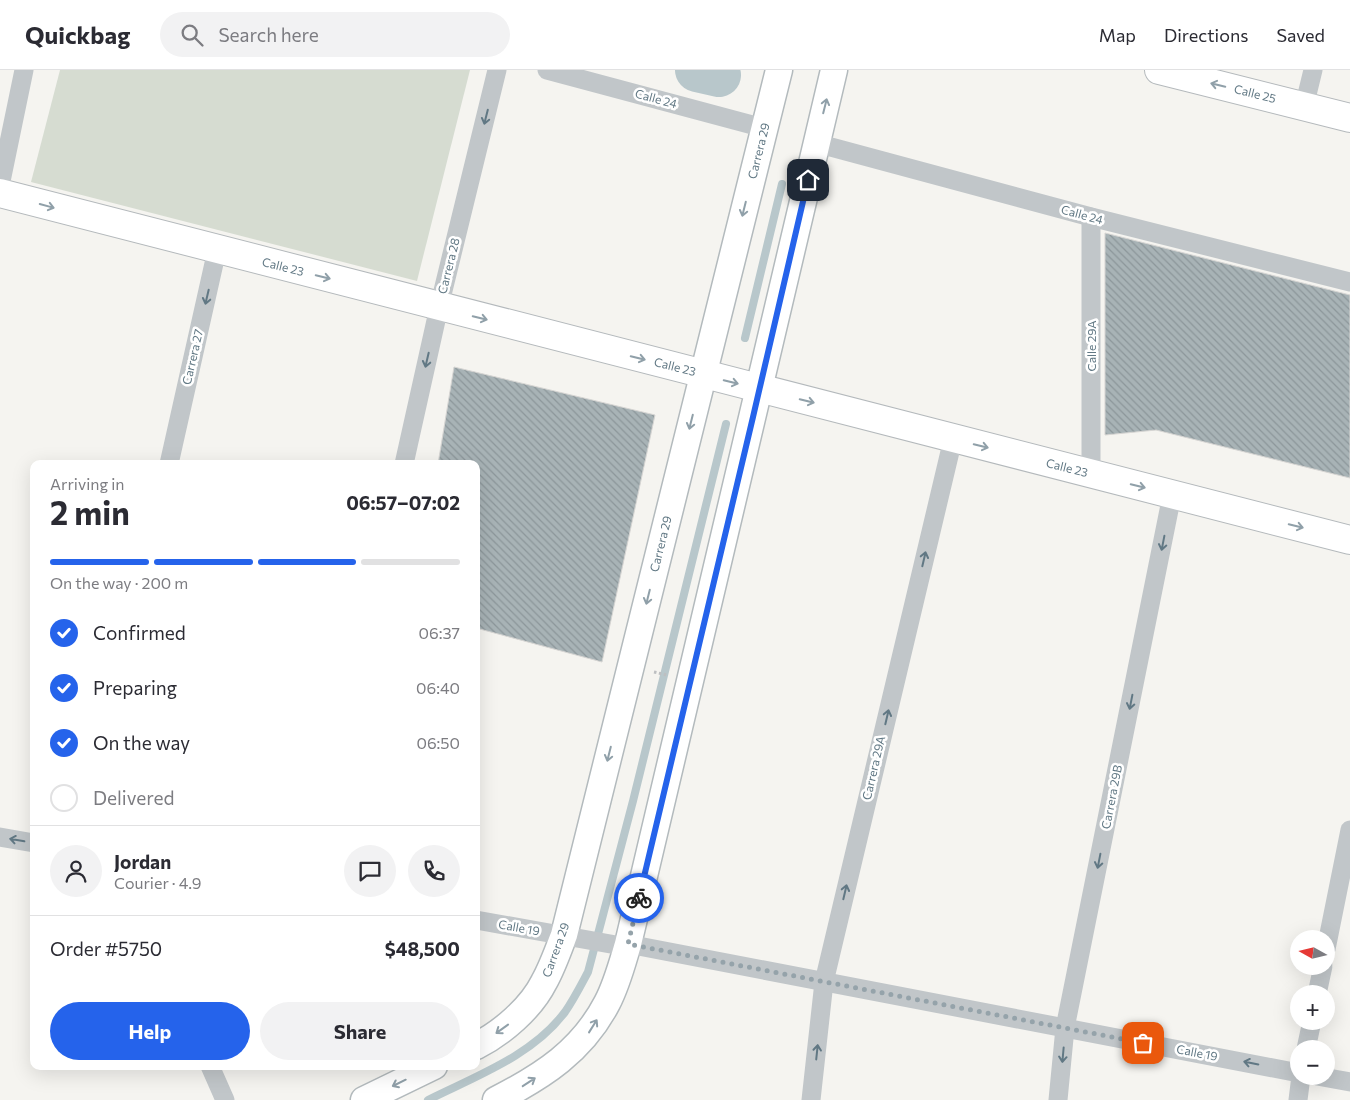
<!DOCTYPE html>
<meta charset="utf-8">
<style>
:root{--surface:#fff;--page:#f2f2f3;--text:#2b2b33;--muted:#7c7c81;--line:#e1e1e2;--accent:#2563eb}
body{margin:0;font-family:Commissioner,sans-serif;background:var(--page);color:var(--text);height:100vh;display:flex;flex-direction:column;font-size:19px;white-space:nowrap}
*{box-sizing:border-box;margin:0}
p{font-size:16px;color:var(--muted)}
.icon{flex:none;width:28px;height:28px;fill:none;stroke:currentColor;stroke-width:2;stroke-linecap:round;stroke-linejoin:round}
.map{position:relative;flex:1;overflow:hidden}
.details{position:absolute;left:30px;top:390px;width:450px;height:610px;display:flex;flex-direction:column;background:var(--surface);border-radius:10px;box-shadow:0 5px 20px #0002}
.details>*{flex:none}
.needle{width:32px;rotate:278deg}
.fabs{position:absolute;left:1290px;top:860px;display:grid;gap:10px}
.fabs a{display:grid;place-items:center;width:45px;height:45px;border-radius:50%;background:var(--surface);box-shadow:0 5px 20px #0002;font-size:25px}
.pin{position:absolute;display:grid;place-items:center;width:42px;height:42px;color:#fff;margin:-21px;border-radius:10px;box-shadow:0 2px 8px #0006}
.courier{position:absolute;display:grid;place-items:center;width:50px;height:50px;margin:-25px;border:4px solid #2563eb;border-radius:50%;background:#fff;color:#222;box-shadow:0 1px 6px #0007}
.headline em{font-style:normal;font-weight:700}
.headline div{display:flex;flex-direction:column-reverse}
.headline{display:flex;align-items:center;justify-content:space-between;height:85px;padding:0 20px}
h1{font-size:32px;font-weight:700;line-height:38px}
.bar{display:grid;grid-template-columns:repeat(4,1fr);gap:8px 5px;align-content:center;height:60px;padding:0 20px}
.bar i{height:6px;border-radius:4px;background:var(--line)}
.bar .current{background:var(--accent)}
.bar p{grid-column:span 4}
.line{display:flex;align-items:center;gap:12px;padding:0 20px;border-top:1px solid var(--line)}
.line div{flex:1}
.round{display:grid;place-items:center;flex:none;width:52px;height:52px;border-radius:26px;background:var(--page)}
ol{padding:0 20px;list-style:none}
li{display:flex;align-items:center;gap:15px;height:55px}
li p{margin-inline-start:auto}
li .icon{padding:5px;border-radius:50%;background:var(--accent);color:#fff;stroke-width:4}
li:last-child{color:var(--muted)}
li i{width:28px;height:28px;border:2px solid var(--line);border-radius:50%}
.primary-button{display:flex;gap:10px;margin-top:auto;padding:10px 20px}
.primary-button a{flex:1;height:58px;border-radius:30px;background:var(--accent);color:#fff;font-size:20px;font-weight:700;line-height:58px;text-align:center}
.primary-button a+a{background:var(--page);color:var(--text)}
header{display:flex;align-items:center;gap:30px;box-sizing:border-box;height:70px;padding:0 25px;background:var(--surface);border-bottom:1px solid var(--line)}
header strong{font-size:24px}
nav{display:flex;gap:28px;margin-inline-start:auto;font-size:18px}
.search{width:350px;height:45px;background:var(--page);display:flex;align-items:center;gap:12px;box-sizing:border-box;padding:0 18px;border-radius:28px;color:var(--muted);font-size:19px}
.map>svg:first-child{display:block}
.green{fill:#d6dcd1}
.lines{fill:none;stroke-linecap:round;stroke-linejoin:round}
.stream{stroke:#b8c7cb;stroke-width:8}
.river{stroke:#b8c7cb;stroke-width:44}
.building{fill:url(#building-back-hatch);stroke:#d6d5d3}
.secondary-casing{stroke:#b3babd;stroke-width:29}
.primary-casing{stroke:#b4b9bc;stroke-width:30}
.path{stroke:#bdbfc1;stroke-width:3;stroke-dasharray:2.5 2.5;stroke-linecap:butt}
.street{stroke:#c1c6c9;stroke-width:19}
.secondary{stroke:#fff;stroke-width:26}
.primary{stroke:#fff;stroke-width:28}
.oneway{stroke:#90a0a9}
.oneway2{stroke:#617884}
.done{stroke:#95a3aa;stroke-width:5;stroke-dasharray:0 9}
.route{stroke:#2563eb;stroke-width:6}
.labels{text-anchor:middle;stroke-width:5;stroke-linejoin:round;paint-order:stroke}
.street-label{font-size:12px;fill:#617884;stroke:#fff}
</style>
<header>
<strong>Quickbag</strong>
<div class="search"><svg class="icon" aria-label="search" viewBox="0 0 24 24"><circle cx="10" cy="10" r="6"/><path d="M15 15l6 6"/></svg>Search here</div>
<nav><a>Map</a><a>Directions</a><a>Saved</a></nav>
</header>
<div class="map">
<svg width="1350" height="1030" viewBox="0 0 1350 1030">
<defs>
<pattern id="building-back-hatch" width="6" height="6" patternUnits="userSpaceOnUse" patternTransform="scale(1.25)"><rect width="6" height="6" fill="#a8b3b6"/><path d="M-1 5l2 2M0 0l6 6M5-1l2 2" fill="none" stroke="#8c969a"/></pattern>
</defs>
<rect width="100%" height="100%" fill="#f5f4f0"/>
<polygon class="green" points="60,0 470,0 417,211 31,112"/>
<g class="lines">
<g class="stream">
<polyline points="745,268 782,114"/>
<path d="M428 1030C476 1006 532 986 565 942 574 929 581 915 588 902L633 731 726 354"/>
</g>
<polyline class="river" points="697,0 719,5"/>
</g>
<g class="building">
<polygon points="1105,163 1350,225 1350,408 1156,360 1105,365"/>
<polygon points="454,297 655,345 602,592 476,558 476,394 438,394"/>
</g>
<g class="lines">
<defs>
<g id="secondary">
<path d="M476 976C502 963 531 938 544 912 552 898 558 881 564 865L779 0"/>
<polyline points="364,1030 434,996"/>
<path d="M496 1030C543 1006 582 981 607 933 617 914 622 894 628 874L834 0"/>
</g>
<g id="primary">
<polyline points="1159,0 1350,48"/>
<polyline points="0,123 1350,470"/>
</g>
</defs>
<use href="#secondary" class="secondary-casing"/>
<use href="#primary" class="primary-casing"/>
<polyline class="path" points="654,602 667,605"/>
<g class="street">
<polyline points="547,0 764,58"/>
<polyline points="1304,37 1313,0"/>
<polyline points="816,73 1091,147 1350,212"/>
<polyline points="0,116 24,0"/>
<polyline points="1091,147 1091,404"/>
<polyline points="169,394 217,180"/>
<polyline points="404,394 439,237 497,0"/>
<polyline points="0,767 34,773"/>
<polyline points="476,850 616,875 628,874 1299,1003"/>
<polyline points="1326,879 1350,760"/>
<polyline points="1317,924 1323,896"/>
<polyline points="1306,979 1312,951"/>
<polyline points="210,996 225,1030"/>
<polyline points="1317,1006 1350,1012"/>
<polyline points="811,1030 824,912 953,369"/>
<polyline points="1058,1030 1065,958 1172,425"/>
<polyline points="1298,1030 1301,1006"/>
</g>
<use href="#secondary" class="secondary"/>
<use href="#primary" class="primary"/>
</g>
<defs><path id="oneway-shaft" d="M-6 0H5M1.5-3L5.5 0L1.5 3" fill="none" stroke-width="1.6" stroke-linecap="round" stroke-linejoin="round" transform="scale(1.25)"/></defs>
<g class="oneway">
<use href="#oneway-shaft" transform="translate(1218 15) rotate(-166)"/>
<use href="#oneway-shaft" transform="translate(825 36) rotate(-76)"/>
<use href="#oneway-shaft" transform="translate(47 136) rotate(15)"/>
<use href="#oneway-shaft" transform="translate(744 139) rotate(104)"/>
<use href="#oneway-shaft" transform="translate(323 207) rotate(14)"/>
<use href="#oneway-shaft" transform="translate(480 248) rotate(14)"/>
<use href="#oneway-shaft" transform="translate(638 288) rotate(14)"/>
<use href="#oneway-shaft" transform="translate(731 312) rotate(14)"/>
<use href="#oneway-shaft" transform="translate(807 331) rotate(14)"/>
<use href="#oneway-shaft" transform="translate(691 352) rotate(104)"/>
<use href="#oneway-shaft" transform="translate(981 376) rotate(14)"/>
<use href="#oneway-shaft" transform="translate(1138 416) rotate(14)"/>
<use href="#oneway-shaft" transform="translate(1296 456) rotate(14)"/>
<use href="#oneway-shaft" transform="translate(648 527) rotate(104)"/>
<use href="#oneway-shaft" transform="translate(609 684) rotate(104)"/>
<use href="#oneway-shaft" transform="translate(593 956) rotate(-58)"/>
<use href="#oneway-shaft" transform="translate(502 959) rotate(144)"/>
<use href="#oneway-shaft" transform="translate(529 1012) rotate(-33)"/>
<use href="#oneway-shaft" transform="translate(399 1013) rotate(154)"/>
</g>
<g class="oneway2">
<use href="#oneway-shaft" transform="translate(486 47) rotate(104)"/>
<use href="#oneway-shaft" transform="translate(207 227) rotate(103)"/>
<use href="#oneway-shaft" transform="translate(427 290) rotate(103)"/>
<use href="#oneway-shaft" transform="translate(1163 473) rotate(101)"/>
<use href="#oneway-shaft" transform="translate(924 489) rotate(-77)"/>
<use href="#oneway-shaft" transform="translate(1131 632) rotate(101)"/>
<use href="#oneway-shaft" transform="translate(887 647) rotate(-77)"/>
<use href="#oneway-shaft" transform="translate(17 770) rotate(-170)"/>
<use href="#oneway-shaft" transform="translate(1099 791) rotate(101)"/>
<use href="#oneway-shaft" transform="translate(845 822) rotate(-77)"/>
<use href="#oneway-shaft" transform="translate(817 982) rotate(-84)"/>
<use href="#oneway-shaft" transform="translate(1063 985) rotate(95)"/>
<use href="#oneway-shaft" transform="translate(1251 993) rotate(-169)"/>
</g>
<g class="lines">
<polyline class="done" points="639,828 628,874 1143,973"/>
<polyline class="route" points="639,828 753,347 808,110"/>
</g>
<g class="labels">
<g class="street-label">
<text transform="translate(1255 24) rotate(14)" y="4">Calle 25</text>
<text transform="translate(656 29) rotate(15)" y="4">Calle 24</text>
<text transform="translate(759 81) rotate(-76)" y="4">Carrera 29</text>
<text transform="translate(1082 145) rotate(15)" y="4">Calle 24</text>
<text transform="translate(449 196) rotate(-76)" y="4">Carrera 28</text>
<text transform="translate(283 197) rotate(14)" y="4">Calle 23</text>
<text transform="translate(1092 276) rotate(-90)" y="4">Calle 29A</text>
<text transform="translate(193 287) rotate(-77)" y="4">Carrera 27</text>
<text transform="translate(675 297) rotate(14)" y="4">Calle 23</text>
<text transform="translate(1067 398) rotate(14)" y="4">Calle 23</text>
<text transform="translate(661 474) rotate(-76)" y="4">Carrera 29</text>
<text transform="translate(874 698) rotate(-77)" y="4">Carrera 29A</text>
<text transform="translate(1112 727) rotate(-79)" y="4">Carrera 29B</text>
<text transform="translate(519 858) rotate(10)" y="4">Calle 19</text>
<text transform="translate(556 880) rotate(-70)" y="4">Carrera 29</text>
<text transform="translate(1197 983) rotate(11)" y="4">Calle 19</text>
</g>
</g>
</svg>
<div class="fabs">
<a><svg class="needle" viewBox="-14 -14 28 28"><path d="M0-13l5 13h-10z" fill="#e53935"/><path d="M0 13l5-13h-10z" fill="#7c7c81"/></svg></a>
<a>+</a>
<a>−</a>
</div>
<div class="pin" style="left:1143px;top:973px;background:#ea580c"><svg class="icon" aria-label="bag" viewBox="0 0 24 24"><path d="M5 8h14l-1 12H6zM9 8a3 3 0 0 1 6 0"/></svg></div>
<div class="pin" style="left:808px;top:110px;background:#1f2937"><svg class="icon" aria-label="home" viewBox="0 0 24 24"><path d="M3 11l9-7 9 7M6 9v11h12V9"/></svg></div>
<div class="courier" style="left:639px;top:828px"><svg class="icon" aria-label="bike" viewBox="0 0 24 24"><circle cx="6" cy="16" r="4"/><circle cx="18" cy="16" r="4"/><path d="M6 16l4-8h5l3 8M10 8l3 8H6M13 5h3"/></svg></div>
<section class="details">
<div class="headline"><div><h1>2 min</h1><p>Arriving in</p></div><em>06:57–07:02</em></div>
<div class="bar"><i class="current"></i><i class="current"></i><i class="current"></i><i></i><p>On the way · 200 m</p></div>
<ol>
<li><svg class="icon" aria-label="check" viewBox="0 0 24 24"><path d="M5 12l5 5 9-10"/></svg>Confirmed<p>06:37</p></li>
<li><svg class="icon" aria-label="check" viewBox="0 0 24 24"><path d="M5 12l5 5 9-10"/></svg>Preparing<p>06:40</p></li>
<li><svg class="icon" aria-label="check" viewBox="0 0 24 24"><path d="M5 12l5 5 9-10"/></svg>On the way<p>06:50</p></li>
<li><i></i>Delivered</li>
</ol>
<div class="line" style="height:90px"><a class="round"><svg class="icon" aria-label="person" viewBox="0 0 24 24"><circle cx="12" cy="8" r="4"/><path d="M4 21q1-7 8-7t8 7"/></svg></a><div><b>Jordan</b><p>Courier · 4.9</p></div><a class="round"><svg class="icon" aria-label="chat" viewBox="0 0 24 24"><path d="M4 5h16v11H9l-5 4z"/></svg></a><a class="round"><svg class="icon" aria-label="phone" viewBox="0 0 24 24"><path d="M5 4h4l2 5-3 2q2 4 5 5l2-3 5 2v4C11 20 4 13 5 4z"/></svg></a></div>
<div class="line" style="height:65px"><div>Order #5750</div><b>$48,500</b></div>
<div class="primary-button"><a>Help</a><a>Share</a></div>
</section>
</div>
